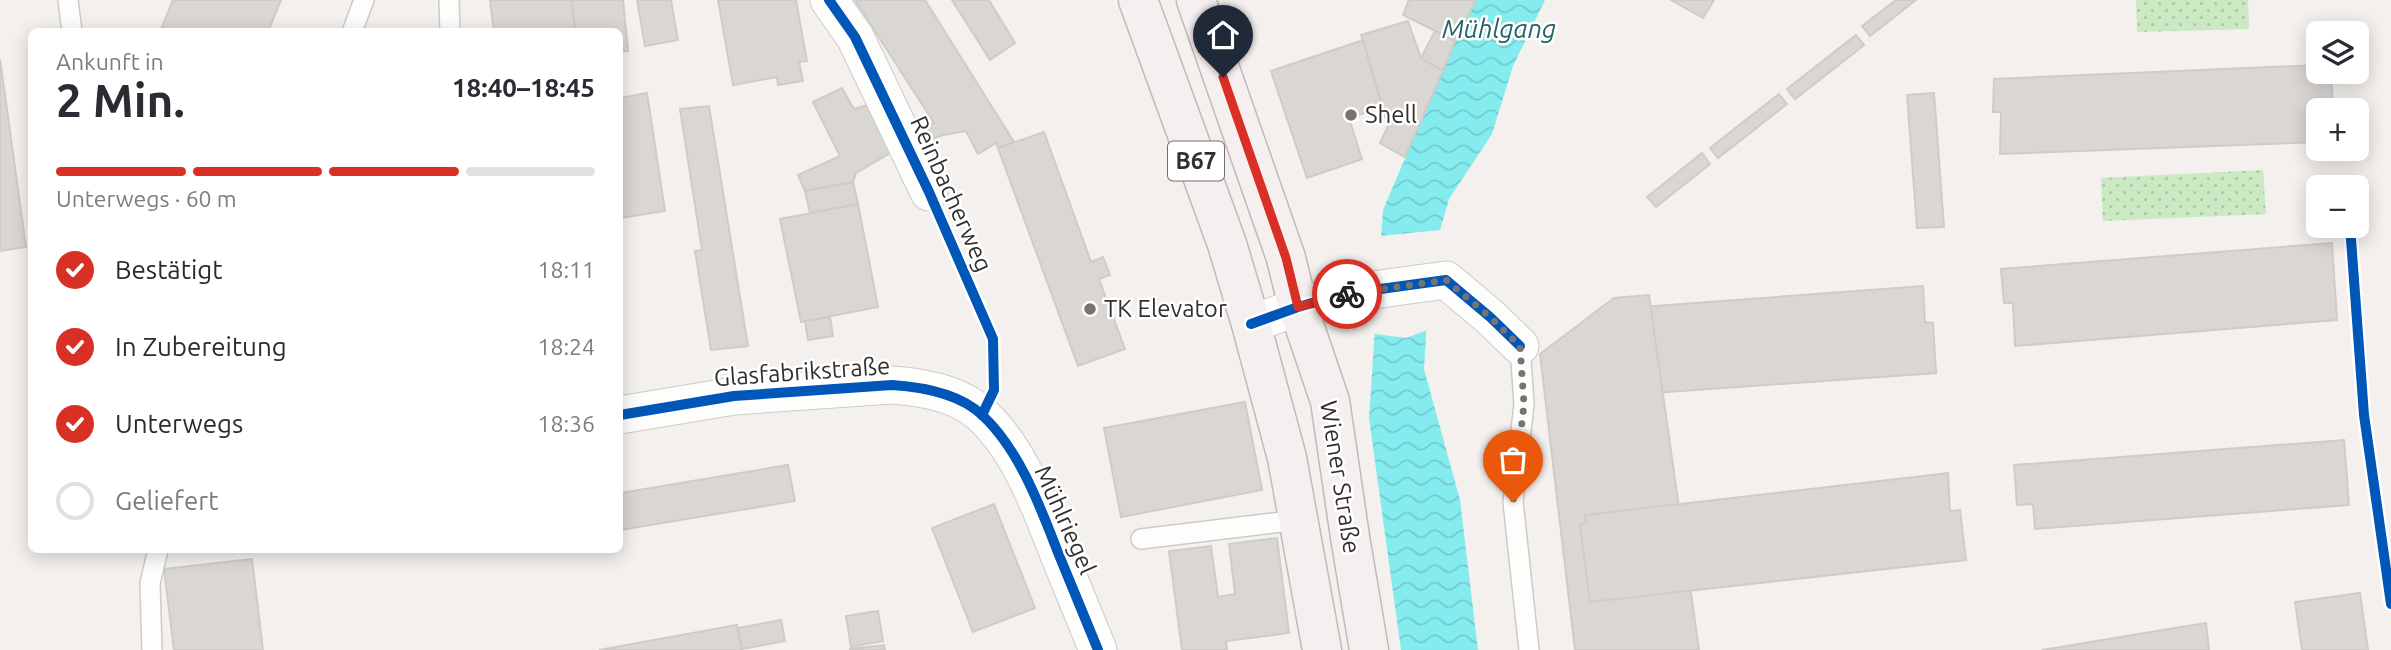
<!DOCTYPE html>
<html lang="de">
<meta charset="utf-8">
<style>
:root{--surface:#fff;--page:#f7f7f7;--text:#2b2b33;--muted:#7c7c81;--line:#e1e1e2;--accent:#d93025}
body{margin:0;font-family:Ubuntu,sans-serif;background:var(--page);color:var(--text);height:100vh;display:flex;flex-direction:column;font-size:26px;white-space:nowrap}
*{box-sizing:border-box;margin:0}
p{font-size:23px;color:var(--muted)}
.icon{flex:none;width:38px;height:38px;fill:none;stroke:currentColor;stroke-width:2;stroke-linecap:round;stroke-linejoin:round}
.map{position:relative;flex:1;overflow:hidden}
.drawer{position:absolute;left:28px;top:28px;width:595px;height:525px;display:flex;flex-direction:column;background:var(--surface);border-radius:10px;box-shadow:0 4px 18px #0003}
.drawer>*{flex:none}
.tools{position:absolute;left:2306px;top:21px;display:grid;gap:14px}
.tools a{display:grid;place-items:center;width:63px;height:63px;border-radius:10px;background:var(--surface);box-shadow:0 4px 18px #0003;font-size:35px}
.pin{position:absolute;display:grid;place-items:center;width:60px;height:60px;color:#fff;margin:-72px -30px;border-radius:50% 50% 50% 0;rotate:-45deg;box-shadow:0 0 7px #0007}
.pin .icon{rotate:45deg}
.courier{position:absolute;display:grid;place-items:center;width:70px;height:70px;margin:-35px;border:5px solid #d93025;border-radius:50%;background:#fff;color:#222;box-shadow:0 2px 9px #0007}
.summary em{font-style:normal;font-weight:600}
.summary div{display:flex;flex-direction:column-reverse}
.summary{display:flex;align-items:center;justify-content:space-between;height:119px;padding:0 28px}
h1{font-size:46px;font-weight:600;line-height:52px}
.bar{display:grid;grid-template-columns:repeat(4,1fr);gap:10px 7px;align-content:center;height:84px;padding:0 28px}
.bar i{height:9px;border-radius:5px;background:var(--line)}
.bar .active{background:var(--accent)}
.bar p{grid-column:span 4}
ol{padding:0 28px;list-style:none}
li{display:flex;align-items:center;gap:21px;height:77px}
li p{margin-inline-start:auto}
li .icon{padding:7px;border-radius:50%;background:var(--accent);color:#fff;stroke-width:4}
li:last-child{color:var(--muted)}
li i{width:38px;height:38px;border:4px solid var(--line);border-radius:50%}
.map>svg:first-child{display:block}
.park{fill:url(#park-dots)}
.water{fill:url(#water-waves)}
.pier{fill:#f3f0ed}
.building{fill:#d9d6d4;stroke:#ceccca;stroke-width:2}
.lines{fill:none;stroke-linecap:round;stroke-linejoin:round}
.service-casing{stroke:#cdcbc9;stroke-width:22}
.minor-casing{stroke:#cdcbc9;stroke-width:39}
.primary-casing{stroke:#c4b8b8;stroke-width:41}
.service{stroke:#fdfdfc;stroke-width:19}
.minor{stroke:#fdfdfc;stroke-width:37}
.primary{stroke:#f6eff0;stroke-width:38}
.cycleway-casing{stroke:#fff;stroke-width:15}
.cycleway{stroke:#0057b8;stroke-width:10}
.done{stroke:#767371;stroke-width:7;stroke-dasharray:0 12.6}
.route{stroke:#d93025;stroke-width:9}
.poi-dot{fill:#767371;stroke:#fff;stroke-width:2.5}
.labels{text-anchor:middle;stroke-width:5;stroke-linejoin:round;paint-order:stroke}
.shield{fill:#fff;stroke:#706e6d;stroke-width:2}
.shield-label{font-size:23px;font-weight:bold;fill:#32302e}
.poi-label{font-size:24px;fill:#32302e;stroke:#fff;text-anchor:start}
.street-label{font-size:24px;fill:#32302e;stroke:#fff}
.water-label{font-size:26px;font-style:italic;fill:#256264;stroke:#fff}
</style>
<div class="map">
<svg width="2391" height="650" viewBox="0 0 2391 650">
<defs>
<pattern id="park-dots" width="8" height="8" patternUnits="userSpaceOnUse" patternTransform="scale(1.75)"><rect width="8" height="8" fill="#cbe9c3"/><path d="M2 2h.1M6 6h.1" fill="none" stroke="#afc8a8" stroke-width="1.8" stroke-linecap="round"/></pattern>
<pattern id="water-waves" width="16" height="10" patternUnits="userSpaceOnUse" patternTransform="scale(1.75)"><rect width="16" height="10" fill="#84ecef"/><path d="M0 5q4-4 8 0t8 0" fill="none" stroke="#72cbcd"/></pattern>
</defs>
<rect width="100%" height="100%" fill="#f3f0ed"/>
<g class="park">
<polygon points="2136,0 2248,0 2249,29 2137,32"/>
<polygon points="2263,170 2266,214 2103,221 2101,178"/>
</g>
<polygon class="water" points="1476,0 1545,0 1513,66 1492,134 1449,199 1430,265 1424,369 1460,500 1478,650 1401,650 1369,418 1383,210 1455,41"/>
<polygon class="pier" points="1440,230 1433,266 1430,329 1406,338 1375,334 1372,317 1376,269 1381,236"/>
<g class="building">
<polygon points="173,0 281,0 268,32 160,32"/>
<polygon points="490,0 571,0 576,32 494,32"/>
<polygon points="571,0 623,0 628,51 620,52 620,32 576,32"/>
<polygon points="637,0 671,0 678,40 645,46"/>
<polygon points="718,0 796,0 807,61 799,62 803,81 778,85 777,77 733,85"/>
<polygon points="855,0 925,0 1014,142 998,148 996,143 978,154 966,131 943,135 924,142 918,130 934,123"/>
<polygon points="952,0 989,0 1015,43 990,60"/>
<polygon points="1409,0 1476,0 1455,41 1403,15"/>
<polygon points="1671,0 1714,0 1703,18"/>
<polygon points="1896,0 1916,0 1870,36 1862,26"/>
<polygon points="1408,21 1421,58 1443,71 1405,157 1380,143 1388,126 1361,35"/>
<polygon points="1435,31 1455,41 1443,71 1421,58"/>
<polygon points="1856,35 1864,45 1795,99 1787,89"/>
<polygon points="1363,40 1382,107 1349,118 1362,159 1307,178 1271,71"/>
<polygon points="0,59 26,247 0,251"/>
<polygon points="2319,65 2319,72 2331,72 2333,110 2319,110 2319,142 2000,154 2001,112 1993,112 1994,79"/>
<polygon points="842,88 854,109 868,105 890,153 856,173 853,182 805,191 798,175 840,156 813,102"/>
<polygon points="647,93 665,211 620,218 620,98"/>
<polygon points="1934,93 1944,227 1917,228 1907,95"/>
<polygon points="1779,94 1787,104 1718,158 1710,148"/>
<polygon points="709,106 748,346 711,350 695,251 702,250 680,109"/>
<polygon points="1044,132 1091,262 1103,257 1110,275 1099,279 1125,349 1078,366 998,148"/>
<polygon points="1702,153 1710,164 1656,207 1647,197"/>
<polygon points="853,182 858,204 810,213 805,191"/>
<polygon points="858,204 878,307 801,322 780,219"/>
<polygon points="2332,243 2337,320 2015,346 2013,303 2004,303 2001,269"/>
<polygon points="1923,286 1925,322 1933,323 1936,373 1611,396 1605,348 1615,345 1614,320 1602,320 1601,310"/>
<polygon points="1649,295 1699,650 1575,650 1540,354 1614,298"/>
<polygon points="830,317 833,336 808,340 805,321"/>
<polygon points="1245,402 1262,490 1121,517 1104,428"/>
<polygon points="2344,440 2349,505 2035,529 2033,504 2017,505 2014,465"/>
<polygon points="788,465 795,501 620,530 620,493"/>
<polygon points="1948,473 1950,511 1960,510 1966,560 1590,602 1580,524 1586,523 1585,515"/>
<polygon points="994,504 1035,608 973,632 932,528"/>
<polygon points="1277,538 1289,633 1226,641 1227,650 1182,650 1169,551 1211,546 1218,597 1235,594 1229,544"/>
<polygon points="252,559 263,650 174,650 164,569"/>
<polygon points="2360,593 2368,650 2302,650 2295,602"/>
<polygon points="878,611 883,641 851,647 846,616"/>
<polygon points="781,620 785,641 742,649 738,628"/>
<polygon points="2206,623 2209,650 2042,650"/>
<polygon points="737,625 742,650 599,650"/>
<polygon points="884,645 885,650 850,650 850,649"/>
</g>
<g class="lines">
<defs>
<g id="service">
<polyline points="68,0 72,32"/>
<polyline points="449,0 450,32"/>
<polyline points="352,32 364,0"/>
<polyline points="1520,346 1524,404 1513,502 1529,650"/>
<polyline points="1141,539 1298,520"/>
<polyline points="152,650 150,583 158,550"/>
</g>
<g id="minor">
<polyline points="829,0 855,37 929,192"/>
<polyline points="1251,324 1298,307 1344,294 1446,280 1490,317 1520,346"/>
<path d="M620 415 734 396 892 385C922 387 959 393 982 415 1020 450 1041 509 1059 555 1072 587 1085 618 1098 650"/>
</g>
<g id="primary">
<polyline points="1138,0 1227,244 1251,324 1287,458 1322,650"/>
<polyline points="1196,0 1286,258 1298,307 1330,401 1350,537 1369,650"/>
</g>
</defs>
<use href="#service" class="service-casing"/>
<use href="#minor" class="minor-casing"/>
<use href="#primary" class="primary-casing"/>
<use href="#service" class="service"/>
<use href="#minor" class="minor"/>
<use href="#primary" class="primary"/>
<defs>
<g id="cycleway">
<polyline points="829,0 855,37 929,192 993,339 994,390 982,415"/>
<polyline points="2350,226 2364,415 2391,604"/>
<polyline points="1251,324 1298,307 1344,294 1446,280 1490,317 1520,346"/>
<path d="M620 415 734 396 892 385C922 387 959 393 982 415 1020 450 1041 509 1059 555 1072 587 1085 618 1098 650"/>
</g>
</defs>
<use href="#cycleway" class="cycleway-casing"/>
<use href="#cycleway" class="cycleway"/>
</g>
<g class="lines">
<polyline class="done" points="1347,294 1446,280 1490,317 1520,346 1524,404 1513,502"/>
<polyline class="route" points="1223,77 1286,258 1298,307 1347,294"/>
</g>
<g class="poi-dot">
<circle cx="1351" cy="115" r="7"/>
<circle cx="1090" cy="309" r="7"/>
</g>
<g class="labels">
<rect class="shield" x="1168" y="141.5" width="56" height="39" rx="5"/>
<g class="shield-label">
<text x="1196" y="169">B67</text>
</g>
<g class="poi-label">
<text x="1365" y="123">Shell</text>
<text x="1104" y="317">TK Elevator</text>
</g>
<g class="street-label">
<text transform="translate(951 194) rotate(66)" y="8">Reinbacherweg</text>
<text transform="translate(802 372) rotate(-4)" y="8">Glasfabrikstraße</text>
<text transform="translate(1340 477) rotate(81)" y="8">Wiener Straße</text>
<text transform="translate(1065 520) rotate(66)" y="8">Mühlriegel</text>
</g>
<g class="water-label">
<text x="1499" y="38">Mühlgang</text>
</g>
</g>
</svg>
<div class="tools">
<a><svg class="icon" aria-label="layers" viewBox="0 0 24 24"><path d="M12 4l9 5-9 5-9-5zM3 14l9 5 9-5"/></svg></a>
<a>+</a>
<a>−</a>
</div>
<div class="pin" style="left:1513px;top:502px;background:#ea580c"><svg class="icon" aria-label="bag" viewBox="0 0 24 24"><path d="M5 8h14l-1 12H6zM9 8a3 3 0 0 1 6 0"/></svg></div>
<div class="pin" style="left:1223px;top:77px;background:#1f2937"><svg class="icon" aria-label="home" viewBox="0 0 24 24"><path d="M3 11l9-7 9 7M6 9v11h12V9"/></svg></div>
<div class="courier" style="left:1347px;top:294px"><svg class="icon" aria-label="bike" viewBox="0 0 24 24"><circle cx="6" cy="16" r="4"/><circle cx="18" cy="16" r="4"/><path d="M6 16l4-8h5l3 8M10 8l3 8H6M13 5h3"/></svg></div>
<section class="drawer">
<div class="summary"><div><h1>2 Min.</h1><p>Ankunft in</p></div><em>18:40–18:45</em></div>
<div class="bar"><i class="active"></i><i class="active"></i><i class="active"></i><i></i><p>Unterwegs · 60 m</p></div>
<ol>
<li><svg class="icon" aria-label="check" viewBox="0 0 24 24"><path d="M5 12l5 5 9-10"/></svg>Bestätigt<p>18:11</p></li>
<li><svg class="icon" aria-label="check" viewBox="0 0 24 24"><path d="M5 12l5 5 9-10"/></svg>In Zubereitung<p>18:24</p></li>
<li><svg class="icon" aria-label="check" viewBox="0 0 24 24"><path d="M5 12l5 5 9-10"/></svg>Unterwegs<p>18:36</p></li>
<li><i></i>Geliefert</li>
</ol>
</section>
</div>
